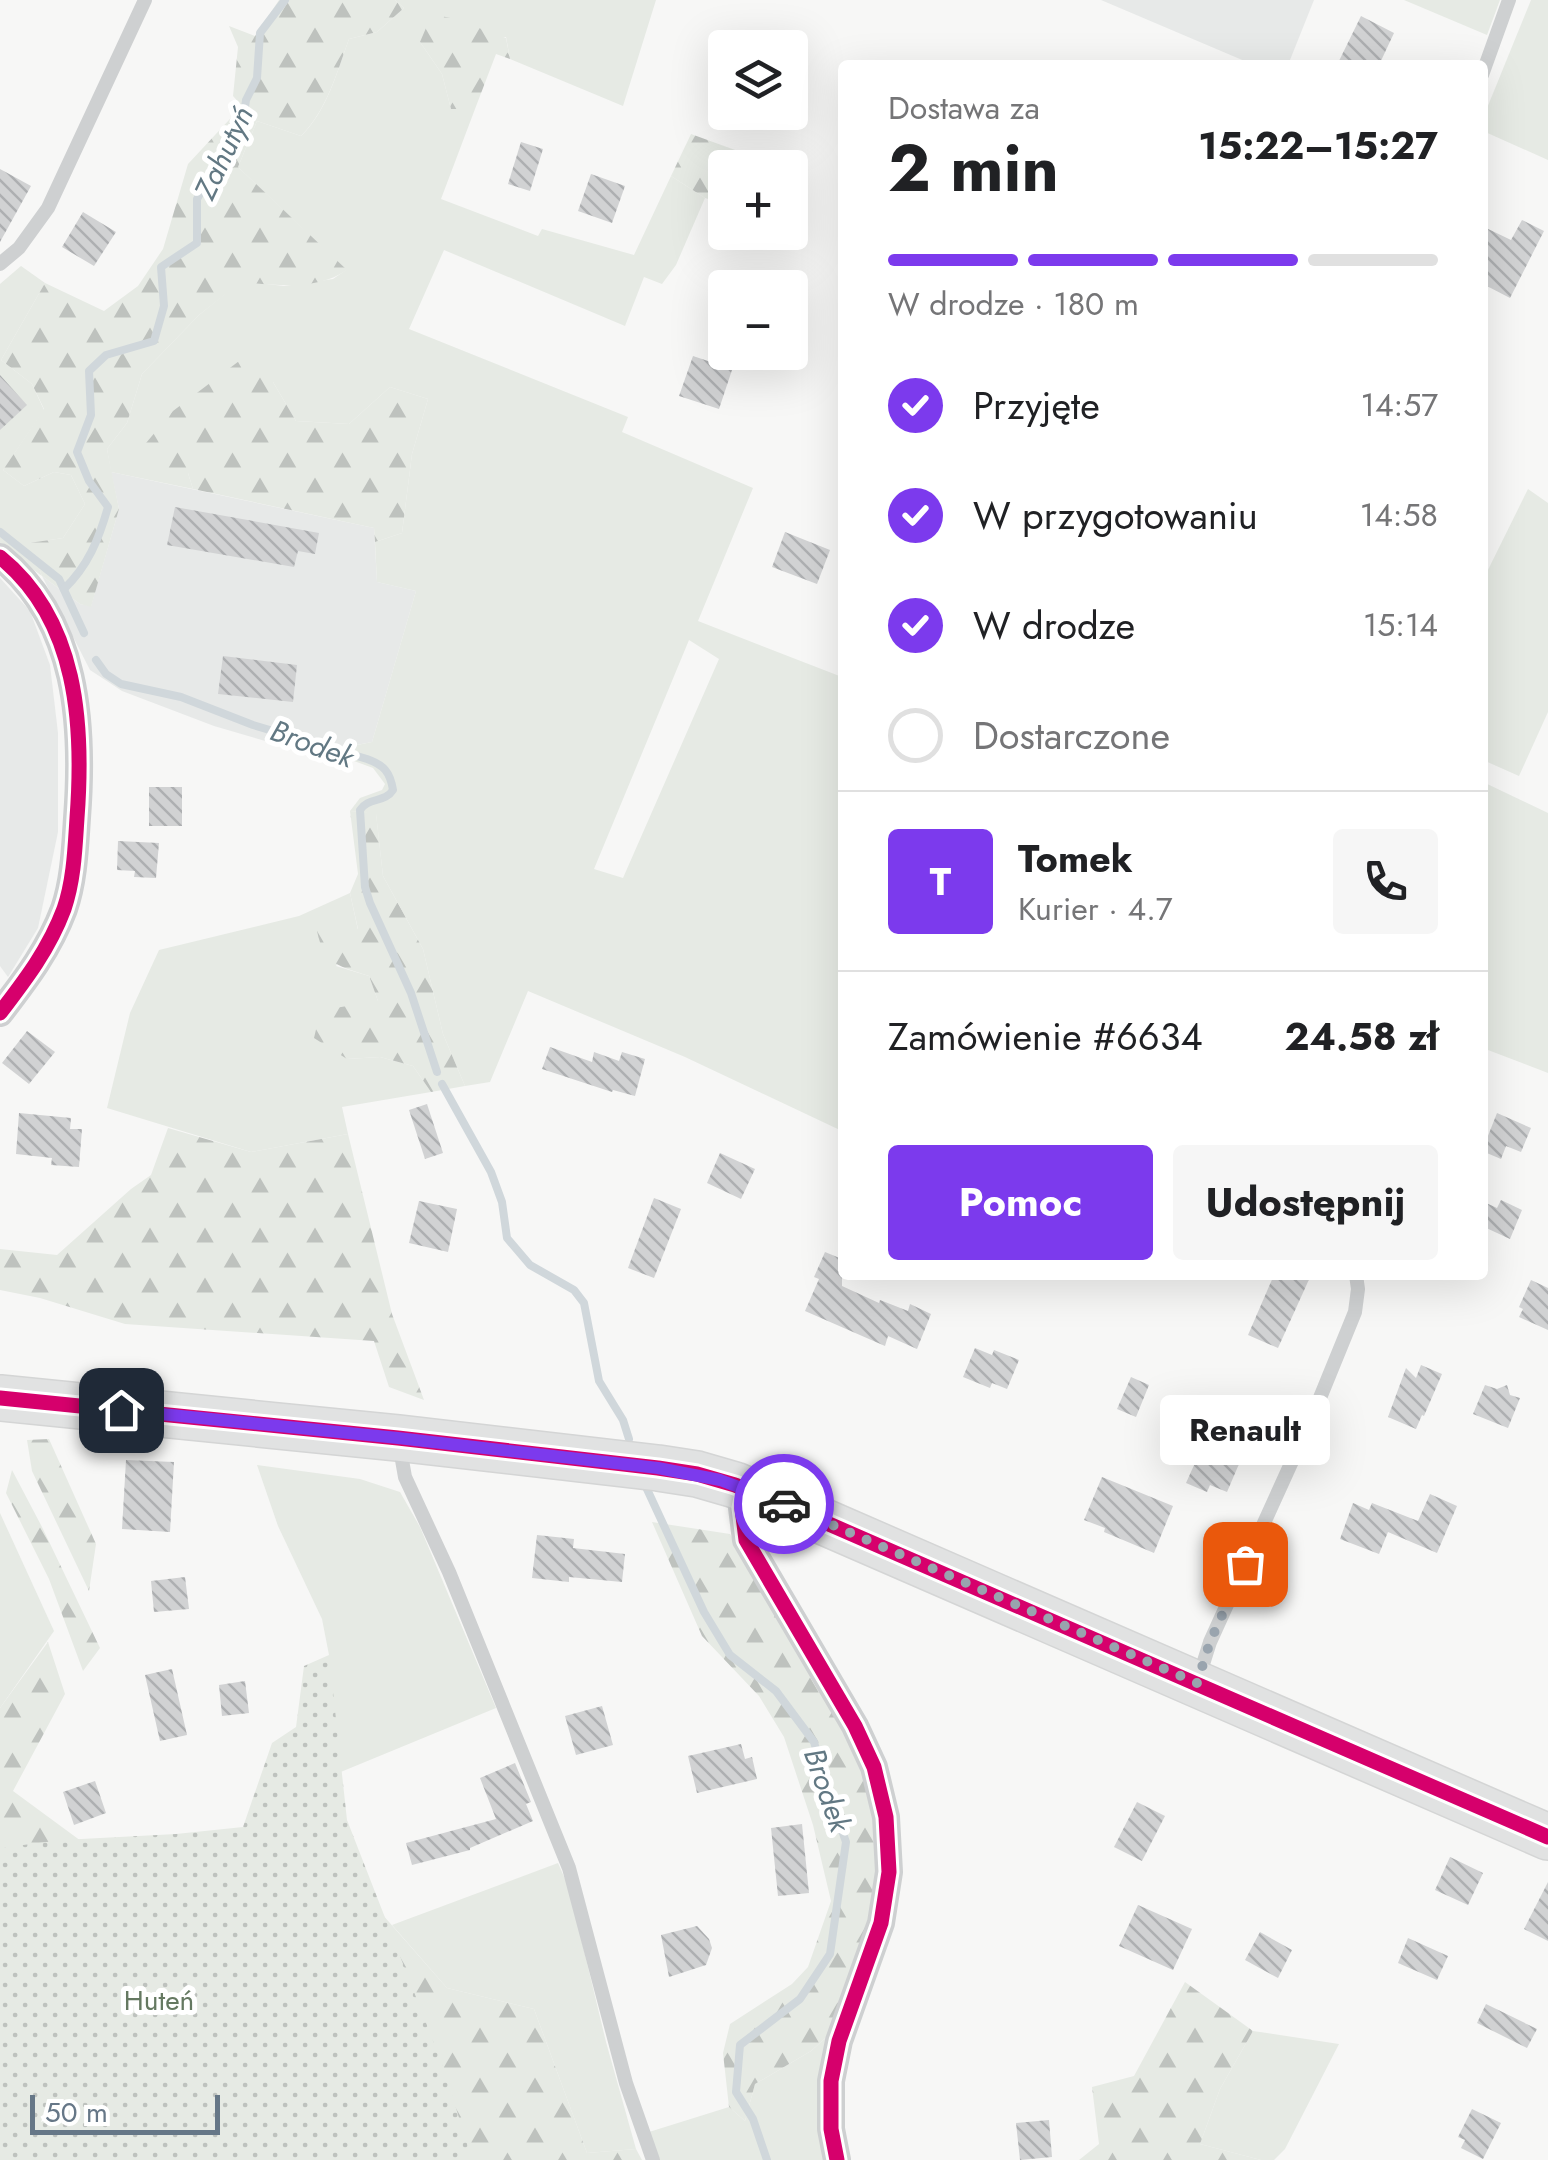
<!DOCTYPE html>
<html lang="pl">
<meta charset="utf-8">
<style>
:root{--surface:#fff;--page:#f6f6f6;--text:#202124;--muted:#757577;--line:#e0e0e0;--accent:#7c3aed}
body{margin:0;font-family:Jost,sans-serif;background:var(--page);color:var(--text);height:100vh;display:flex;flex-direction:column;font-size:38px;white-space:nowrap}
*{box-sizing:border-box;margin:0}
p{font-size:32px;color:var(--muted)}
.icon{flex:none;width:55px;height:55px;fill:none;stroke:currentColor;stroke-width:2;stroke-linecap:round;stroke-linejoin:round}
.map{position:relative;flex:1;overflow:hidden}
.sheet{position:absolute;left:838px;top:60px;width:650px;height:1220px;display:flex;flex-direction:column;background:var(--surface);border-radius:10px;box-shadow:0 10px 40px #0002}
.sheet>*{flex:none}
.controls{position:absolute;left:708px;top:30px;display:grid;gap:20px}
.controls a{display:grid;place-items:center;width:100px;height:100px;border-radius:10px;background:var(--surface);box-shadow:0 10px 40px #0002;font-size:50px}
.scale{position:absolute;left:30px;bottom:25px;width:190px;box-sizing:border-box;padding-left:10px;border:5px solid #667787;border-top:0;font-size:28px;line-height:35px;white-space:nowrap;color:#667787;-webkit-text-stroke:8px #fff;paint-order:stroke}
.pin{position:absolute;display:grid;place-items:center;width:85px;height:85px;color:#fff;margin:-42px;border-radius:20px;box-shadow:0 5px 15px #0006}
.courier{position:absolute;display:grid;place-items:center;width:100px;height:100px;margin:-50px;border:8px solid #7c3aed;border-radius:50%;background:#fff;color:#222;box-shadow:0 2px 12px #0007}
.bubble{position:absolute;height:70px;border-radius:10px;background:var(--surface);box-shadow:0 10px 40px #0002;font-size:32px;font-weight:700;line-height:70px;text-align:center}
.headline em{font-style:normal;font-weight:700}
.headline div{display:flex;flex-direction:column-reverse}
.headline{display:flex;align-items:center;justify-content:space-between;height:170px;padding:0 50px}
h1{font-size:65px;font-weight:700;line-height:75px}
.bar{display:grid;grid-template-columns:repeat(4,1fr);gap:15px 10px;align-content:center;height:120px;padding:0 50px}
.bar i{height:12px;border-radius:8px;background:var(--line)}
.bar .selected{background:var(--accent)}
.bar p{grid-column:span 4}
.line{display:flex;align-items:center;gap:25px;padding:0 50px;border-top:2px solid var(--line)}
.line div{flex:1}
.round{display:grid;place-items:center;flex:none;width:105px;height:105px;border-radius:10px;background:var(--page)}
ol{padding:0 50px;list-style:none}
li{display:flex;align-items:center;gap:30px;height:110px}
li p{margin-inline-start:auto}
li .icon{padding:10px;border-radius:50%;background:var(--accent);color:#fff;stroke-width:4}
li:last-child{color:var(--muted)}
li i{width:55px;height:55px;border:5px solid var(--line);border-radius:50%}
.primary-button{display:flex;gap:20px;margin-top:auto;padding:20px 50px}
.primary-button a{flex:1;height:115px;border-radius:10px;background:var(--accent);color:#fff;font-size:40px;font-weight:700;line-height:115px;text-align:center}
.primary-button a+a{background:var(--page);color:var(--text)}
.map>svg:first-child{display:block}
.built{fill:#e7e9e8}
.green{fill:#e6eae4;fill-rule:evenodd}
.forest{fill:url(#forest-firs)}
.park{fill:url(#park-dots)}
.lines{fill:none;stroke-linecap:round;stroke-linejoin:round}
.stream{stroke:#d0d7db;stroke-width:8}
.building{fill:url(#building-back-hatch)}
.primary-casing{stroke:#d4d5d5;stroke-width:48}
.service{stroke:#ced0d1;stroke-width:14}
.minor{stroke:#ced0d1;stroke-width:28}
.primary{stroke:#e1e2e2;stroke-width:45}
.cycleway-casing{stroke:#fff;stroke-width:21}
.cycleway{stroke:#d6006c;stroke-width:15}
.done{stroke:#99a4ae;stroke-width:10;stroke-dasharray:0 18}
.route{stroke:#7c3aed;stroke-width:12}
.labels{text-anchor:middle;stroke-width:10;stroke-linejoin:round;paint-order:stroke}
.park-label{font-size:28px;fill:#657961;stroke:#fff}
.water-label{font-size:30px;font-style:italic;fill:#627883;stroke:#fff}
</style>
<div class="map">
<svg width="1548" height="2160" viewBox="0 0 1548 2160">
<defs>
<pattern id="forest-firs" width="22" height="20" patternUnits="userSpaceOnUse" patternTransform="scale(2.5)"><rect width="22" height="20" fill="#e6eae4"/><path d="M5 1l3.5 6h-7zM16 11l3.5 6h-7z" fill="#bec2be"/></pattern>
<pattern id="park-dots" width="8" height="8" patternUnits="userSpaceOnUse" patternTransform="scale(2.5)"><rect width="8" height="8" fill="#e6eae4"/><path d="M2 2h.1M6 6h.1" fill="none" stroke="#bec2be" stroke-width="1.8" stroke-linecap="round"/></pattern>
<pattern id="building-back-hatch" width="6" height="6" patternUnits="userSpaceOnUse" patternTransform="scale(2.5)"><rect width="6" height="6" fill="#d1d2d3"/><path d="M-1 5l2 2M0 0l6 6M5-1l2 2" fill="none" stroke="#adafb1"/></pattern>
</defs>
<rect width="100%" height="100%" fill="#f7f7f6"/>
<g class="built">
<polygon points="1101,0 1314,0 1288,65 1254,65"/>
<polygon points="111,472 374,528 377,582 416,591 372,742 310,754 214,726 122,691 90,670 42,576 80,604 91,606 119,509"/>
<polygon points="0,578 30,611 50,665 58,733 58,832 38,928 8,977 0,966"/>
</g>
<g class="green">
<path d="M395 0H656L623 106 510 59 506 37 420 42 442 74 451 109H475L441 199 538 236 542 229 634 255 671 176 705 198 676 265 662 284 644 277 625 326 444 250 409 329 628 417 622 432 753 488 698 621 842 677V1131L685 1057 528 991 490 1082 465 1086 443 1034 423 949 383 876 376 814 350 811 360 798 382 790 385 784 373 768 327 751 372 742 416 591 377 582 375 542 402 533 412 454 428 399 390 387 349 424 296 421 273 382 188 473 193 489 111 472 107 449 127 423 142 374 199 315 241 281 284 286 333 279 346 270 238 167 257 121 301 136C327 111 337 72 349 39L377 32 404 8ZM689 640 719 659 623 878 594 869Z"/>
<polygon points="1404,0 1500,0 1487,35"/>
<polygon points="1531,0 1548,0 1548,160 1483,131 1483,118"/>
<polygon points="21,266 45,283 1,360 32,384 44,410 3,470 24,486 54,472 71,475 85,504 63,538 30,543 42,576 0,545 0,284"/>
<polygon points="1528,489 1548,503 1548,712 1519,776 1483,760 1483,580"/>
<polygon points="1483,782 1548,813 1548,1073 1488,1050 1483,1061"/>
<polygon points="350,893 358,930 336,966 369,976 378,1001 347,1059 380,1057 413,1066 431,1092 342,1107 348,1134 251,1152 107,1108 130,1013 159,950 299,916"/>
<polygon points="257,1465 360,1479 400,1492 420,1527 496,1708 331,1776 325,1739 329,1655 322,1619 278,1526"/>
<polygon points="0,1513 54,1631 0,1708"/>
<polygon points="558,1863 569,1888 606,2042 636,2149 587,2153 534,2009 447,1988 392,1925"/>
<polygon points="1253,2031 1339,2044 1285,2149 1274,2160 1261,2160 1200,2144 1220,2089"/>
<polygon points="831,2033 831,2160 660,2160 649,2132 729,2107 745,2121 755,2084 811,2051"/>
</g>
<g class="forest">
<path d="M279 0H395L404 8 377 32 349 39C337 72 327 110 301 136L257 121 238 167 347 270C316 291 276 285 241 282L199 315 142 374 127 423 107 449 119 509 91 607 80 604 42 576 29 543 63 538 85 504 71 475 54 472 24 486 3 470 44 409 32 384 1 360 45 283 104 311 138 286 163 249 188 164 242 106 233 96 238 47 229 26 255 36Z"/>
<polygon points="432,14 455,19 506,38 510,59 496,54 475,109 451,109 442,74 420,42"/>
<polygon points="691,134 782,167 725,168 725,204 705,198 671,176"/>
<polygon points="251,352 273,382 296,421 349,424 390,387 428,399 412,454 402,533 375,542 374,528 193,489 188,473 151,472 146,443 173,411"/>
<path d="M350 811 376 813 383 876 423 949 443 1034 465 1086 431 1092 413 1066 380 1057 347 1059 314 1038 318 1021 335 1008 378 1001 369 976C339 966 324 965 317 931L358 929 350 893 358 874Z"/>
<polygon points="168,1128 251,1152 348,1134 392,1314 424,1400 389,1387 374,1341 125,1324 40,1298 0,1290 0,1249 57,1255 131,1189 151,1175"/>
<polygon points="49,1439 96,1544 89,1591 32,1471 27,1440"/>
<polygon points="12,1470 42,1527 100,1648 83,1671 49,1579 6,1493"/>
<polygon points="652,1522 730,1534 781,1623 827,1691 877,1803 875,1919 831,2033 811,2051 755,2084 745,2121 729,2107 723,2053 730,2024 792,1984 808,1967 831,1901 813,1825 784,1737 759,1696 702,1636"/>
<polygon points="48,1642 65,1694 13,1791 81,1841 346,1873 447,1988 534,2009 587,2153 636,2149 642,2160 0,2160 0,1708"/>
<polygon points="1185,1982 1253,2031 1220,2089 1200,2144 1261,2160 1079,2160 1099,2144 1092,2087 1134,2076"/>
</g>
<polygon class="park" points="329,1655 347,1820 444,2069 472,2160 0,2160 0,1848 62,1840 176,1834 243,1827 272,1743 296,1727 304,1666"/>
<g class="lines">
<g class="stream">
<polyline points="0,532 59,579 84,633"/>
<path d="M64 589C88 566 99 539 108 507L89 481 77 452 91 415 89 371 106 355 154 341 164 306 161 267 197 243V199L243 121 246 100 257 78 260 33 285 0"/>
<path d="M96 660 106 674 121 684 181 697 253 725 367 759C384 765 390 772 393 790 385 803 368 797 360 810L365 887 370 903 411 993 437 1072"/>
<polyline points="442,1084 491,1172 502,1202 507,1238 530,1265 574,1290 584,1303 599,1381 623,1420 629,1439"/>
<polyline points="646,1487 704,1612 730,1655 776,1691 814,1742 829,1794 846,1842 830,1954 800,1999 740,2045 736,2092 753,2119 767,2160"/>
</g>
</g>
<g class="building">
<polygon points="1361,16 1394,33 1379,65 1337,65"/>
<polygon points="521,142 543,149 530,191 508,184"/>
<polygon points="0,169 31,186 0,242"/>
<polygon points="591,174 625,186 612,223 578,211"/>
<polygon points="83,212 116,232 94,266 62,247"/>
<polygon points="1522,220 1544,231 1510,298 1483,284 1485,279 1482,278 1482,226 1511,240"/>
<polygon points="693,356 714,363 716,358 734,364 719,409 679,396"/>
<polygon points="0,375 27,405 0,430"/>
<polygon points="175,507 319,533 315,554 298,551 294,567 167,545"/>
<polygon points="785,532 830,550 817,584 772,567"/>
<polygon points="223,656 297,665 293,702 218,694"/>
<rect x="149" y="787" width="33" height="39"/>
<polygon points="118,841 159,843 156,878 134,877 135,871 117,870"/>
<polygon points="27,1031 55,1052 29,1084 2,1063"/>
<polygon points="550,1047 592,1062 594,1052 619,1061 622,1052 645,1059 635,1096 613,1090 612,1092 542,1069"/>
<polygon points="427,1104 443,1153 425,1159 409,1110"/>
<polygon points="19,1113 71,1118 70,1129 82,1129 79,1167 51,1165 52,1158 16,1154"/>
<polygon points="1497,1113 1531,1128 1521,1152 1506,1146 1501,1159 1482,1151"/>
<polygon points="720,1153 755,1169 741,1199 707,1183"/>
<polygon points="654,1198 681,1209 654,1278 628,1268"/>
<polygon points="1501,1200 1522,1210 1510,1239 1482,1226 1482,1201 1497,1208"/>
<polygon points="419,1201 457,1209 448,1252 409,1243"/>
<polygon points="825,1252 842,1259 842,1286 879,1303 880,1300 908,1311 910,1304 931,1314 917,1349 888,1336 885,1346 805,1311 819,1279 814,1277"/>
<polygon points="1274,1275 1311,1275 1278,1348 1248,1335"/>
<polygon points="1531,1280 1548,1288 1548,1330 1519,1317 1523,1309 1519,1307"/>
<polygon points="975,1348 992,1355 994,1350 1019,1360 1007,1389 992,1383 990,1388 963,1377"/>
<polygon points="1421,1365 1442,1374 1424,1416 1422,1415 1416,1429 1388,1417 1406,1368 1416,1378"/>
<polygon points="1131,1377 1149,1385 1136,1417 1117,1409"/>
<polygon points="1485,1385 1497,1389 1507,1385 1510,1395 1520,1398 1508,1428 1473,1414"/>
<polygon points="1208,1434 1245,1450 1227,1492 1210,1485 1207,1492 1186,1483"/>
<polygon points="126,1460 174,1462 170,1532 122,1529"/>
<polygon points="1102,1477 1173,1506 1154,1553 1104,1532 1105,1528 1084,1520"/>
<polygon points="1430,1494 1457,1506 1437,1553 1388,1532 1379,1554 1340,1539 1353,1503 1369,1510 1372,1503 1418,1521"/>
<polygon points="537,1535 574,1539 573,1548 625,1554 622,1582 569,1577 569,1582 532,1578"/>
<polygon points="185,1577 189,1609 154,1612 151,1581"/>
<polygon points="172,1669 187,1735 160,1741 145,1675"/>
<polygon points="245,1681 249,1713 222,1716 219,1685"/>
<polygon points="602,1706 613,1745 576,1755 565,1716"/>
<polygon points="741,1744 745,1759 752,1757 757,1779 697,1793 688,1756"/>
<polygon points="515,1763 531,1802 526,1804 533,1821 470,1848 470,1850 412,1865 406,1843 496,1819 480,1778"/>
<polygon points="95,1781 106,1813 74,1825 63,1792"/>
<polygon points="1137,1802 1165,1816 1142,1861 1114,1847"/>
<polygon points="802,1824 809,1893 778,1896 771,1828"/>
<polygon points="1450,1857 1483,1873 1468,1905 1435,1890"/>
<polygon points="1548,1882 1548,1941 1524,1929"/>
<polygon points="1138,1905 1192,1929 1173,1970 1119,1946"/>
<polygon points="697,1926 709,1939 712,1948 706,1965 669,1977 661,1935"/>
<polygon points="1260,1932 1292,1950 1278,1978 1245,1960"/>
<polygon points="1408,1938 1448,1956 1437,1980 1398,1963"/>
<polygon points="1486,2004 1537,2029 1527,2048 1477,2023"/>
<polygon points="1472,2109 1501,2123 1483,2159 1461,2148 1465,2140 1458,2137"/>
<polygon points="1049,2120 1052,2157 1020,2160 1016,2123"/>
</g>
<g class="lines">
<defs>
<polyline id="primary" points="0,1398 398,1438 658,1468 697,1474 735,1485 822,1521 1548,1837"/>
</defs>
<use href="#primary" class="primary-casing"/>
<g class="service">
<polyline points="1482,75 1509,0"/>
<polyline points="0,264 19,248 48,208 145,0"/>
<polyline points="399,1443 405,1477 449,1572 569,1868 626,2083 653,2160"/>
<polyline points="1199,1677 1210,1642 1313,1415 1344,1339 1355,1312 1358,1289 1356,1275"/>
</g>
<g class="minor">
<path d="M0 557C78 620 84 725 77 818 75 848 74 880 64 909 49 949 26 979 0 1013"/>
<polyline points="746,1489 742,1508 746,1540 855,1726 874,1767 886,1817 889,1872 881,1923 839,2041 831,2081 831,2129 837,2160"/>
</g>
<use href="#primary" class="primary"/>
<defs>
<g id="cycleway">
<path d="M0 557C78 620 84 725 77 818 75 848 74 880 64 909 49 949 26 979 0 1013"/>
<polyline points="0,1398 398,1438 658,1468 697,1474 735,1485 822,1521 1548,1837"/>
<polyline points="746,1489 742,1508 746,1540 855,1726 874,1767 886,1817 889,1872 881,1923 839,2041 831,2081 831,2129 837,2160"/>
</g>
</defs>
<use href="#cycleway" class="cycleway-casing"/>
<use href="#cycleway" class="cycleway"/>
</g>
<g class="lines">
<polyline class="done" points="784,1504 1197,1683 1210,1642 1245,1564"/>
<polyline class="route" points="121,1410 398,1438 658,1468 720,1480 784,1504"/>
</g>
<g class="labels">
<g class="park-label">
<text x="159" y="2010">Huteń</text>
</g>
<g class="water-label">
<text transform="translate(224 153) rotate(-65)" y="10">Zahutyń</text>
<text transform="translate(312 744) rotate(20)" y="10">Brodek</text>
<text transform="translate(827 1790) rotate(71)" y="10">Brodek</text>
</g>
</g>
</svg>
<div class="controls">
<a><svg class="icon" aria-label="layers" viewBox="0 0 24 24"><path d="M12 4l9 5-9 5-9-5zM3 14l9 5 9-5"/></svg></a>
<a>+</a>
<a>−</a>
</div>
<div class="scale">50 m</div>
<div class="pin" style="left:1245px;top:1564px;background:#ea580c"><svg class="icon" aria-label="bag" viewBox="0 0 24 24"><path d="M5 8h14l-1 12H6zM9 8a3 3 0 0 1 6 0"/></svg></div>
<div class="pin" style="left:121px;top:1410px;background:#1f2937"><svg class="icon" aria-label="home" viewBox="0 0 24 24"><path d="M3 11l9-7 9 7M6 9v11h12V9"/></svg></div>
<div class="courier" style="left:784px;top:1504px"><svg class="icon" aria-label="car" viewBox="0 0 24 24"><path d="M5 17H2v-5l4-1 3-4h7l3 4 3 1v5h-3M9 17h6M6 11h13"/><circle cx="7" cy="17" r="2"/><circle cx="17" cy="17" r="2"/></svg></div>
<div class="bubble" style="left:1160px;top:1395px;width:170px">Renault</div>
<section class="sheet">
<div class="headline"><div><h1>2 min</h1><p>Dostawa za</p></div><em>15:22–15:27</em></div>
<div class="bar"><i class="selected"></i><i class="selected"></i><i class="selected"></i><i></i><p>W drodze · 180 m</p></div>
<ol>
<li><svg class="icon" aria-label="check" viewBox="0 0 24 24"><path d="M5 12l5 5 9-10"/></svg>Przyjęte<p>14:57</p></li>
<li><svg class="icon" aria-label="check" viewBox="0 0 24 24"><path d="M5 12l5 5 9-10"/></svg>W przygotowaniu<p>14:58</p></li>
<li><svg class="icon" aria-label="check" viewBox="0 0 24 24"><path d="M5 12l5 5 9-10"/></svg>W drodze<p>15:14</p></li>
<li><i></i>Dostarczone</li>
</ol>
<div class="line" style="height:180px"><b class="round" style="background:var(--accent);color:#fff">T</b><div><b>Tomek</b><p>Kurier · 4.7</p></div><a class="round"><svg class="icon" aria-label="phone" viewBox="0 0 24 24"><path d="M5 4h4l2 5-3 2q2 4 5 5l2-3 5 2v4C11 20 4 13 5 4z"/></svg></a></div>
<div class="line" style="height:130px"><div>Zamówienie #6634</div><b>24.58 zł</b></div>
<div class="primary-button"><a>Pomoc</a><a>Udostępnij</a></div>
</section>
</div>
